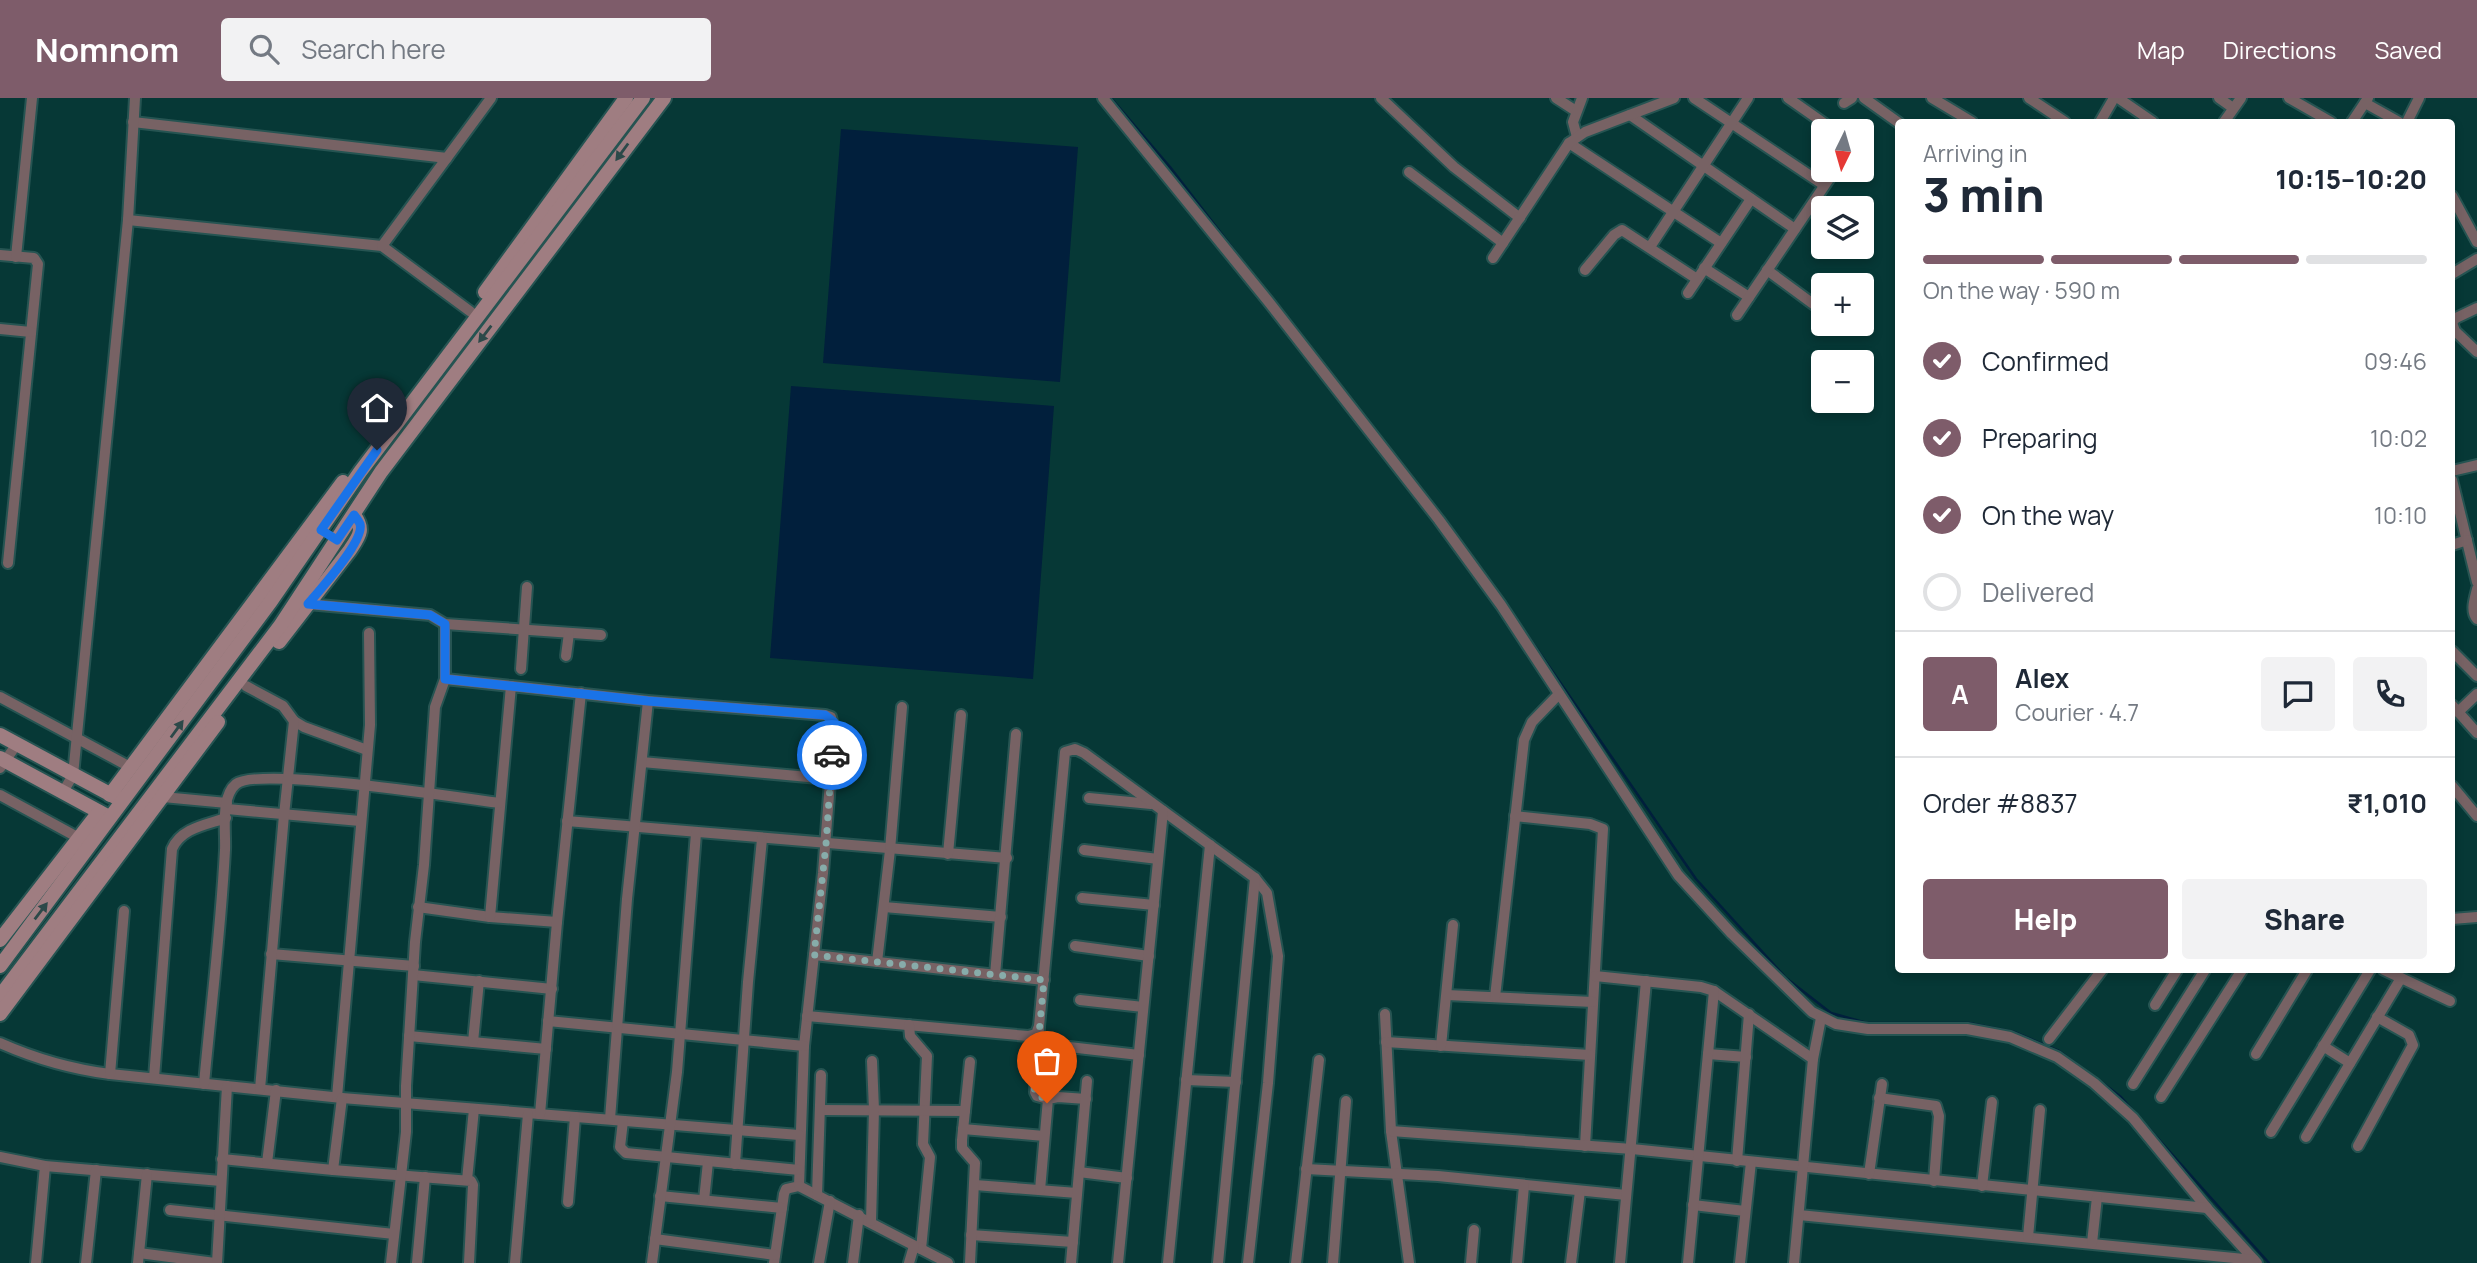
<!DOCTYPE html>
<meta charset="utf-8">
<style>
:root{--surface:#fff;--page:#f2f2f3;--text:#1f2937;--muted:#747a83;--line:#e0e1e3;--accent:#7e5c6a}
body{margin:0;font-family:Manrope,sans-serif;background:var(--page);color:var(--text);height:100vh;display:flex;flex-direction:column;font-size:26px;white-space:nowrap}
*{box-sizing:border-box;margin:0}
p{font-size:23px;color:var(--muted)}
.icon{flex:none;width:38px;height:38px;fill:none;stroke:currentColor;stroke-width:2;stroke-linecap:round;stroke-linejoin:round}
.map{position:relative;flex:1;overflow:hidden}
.drawer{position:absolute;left:1895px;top:21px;width:560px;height:854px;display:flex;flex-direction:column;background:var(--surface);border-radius:7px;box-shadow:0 4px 10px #0003}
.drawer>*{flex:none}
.needle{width:46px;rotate:185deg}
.fabs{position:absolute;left:1811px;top:21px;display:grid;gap:14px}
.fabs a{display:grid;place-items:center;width:63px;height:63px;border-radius:7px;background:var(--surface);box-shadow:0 4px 10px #0003;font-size:35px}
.pin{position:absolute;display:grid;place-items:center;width:60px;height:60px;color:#fff;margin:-72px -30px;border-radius:50% 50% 50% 0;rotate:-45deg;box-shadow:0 0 7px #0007}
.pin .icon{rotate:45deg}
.courier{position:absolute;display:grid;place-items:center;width:70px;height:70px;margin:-35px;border:5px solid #1a73e8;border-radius:50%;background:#fff;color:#222;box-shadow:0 2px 9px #0007}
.overview em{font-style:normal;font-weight:800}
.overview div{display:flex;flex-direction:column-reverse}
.overview{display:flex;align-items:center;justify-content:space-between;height:119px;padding:0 28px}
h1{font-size:46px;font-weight:800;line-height:52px}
.bar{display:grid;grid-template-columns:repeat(4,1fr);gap:10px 7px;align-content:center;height:84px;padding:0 28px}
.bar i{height:9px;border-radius:5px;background:var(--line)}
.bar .current{background:var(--accent)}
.bar p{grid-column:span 4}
.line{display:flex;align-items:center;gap:18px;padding:0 28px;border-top:2px solid var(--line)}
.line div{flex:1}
.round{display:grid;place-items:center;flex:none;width:74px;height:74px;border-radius:7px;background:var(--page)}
ol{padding:0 28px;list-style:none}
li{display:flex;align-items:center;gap:21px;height:77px}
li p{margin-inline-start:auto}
li .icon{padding:7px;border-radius:50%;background:var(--accent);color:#fff;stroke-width:4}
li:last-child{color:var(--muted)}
li i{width:38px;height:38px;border:4px solid var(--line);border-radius:50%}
.button{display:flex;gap:14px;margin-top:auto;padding:14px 28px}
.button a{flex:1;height:80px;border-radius:7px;background:var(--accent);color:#fff;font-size:28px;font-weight:800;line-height:80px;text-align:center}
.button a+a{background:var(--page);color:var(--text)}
header{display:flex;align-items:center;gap:42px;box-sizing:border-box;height:98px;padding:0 35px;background:var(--accent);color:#fff}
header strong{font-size:33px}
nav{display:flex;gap:38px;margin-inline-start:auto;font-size:24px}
.search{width:490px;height:63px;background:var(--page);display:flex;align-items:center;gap:18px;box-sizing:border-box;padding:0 24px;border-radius:7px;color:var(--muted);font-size:26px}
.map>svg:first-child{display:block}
.water{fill:#011f3c}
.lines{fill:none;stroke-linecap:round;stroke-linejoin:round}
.stream{stroke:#011f3c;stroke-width:2.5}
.street-casing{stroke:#265452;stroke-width:14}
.secondary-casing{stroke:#265452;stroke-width:18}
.street{stroke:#776264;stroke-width:10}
.secondary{stroke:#9f7d81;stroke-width:14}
.oneway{fill:#2c4949}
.done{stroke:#87acaa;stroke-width:7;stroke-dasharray:0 12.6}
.route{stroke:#1a73e8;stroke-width:9}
</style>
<header>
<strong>Nomnom</strong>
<div class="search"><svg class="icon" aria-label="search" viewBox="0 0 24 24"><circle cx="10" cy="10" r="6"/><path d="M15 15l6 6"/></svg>Search here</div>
<nav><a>Map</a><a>Directions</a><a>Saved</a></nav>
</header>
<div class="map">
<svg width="2477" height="1165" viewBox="0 0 2477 1165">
<rect width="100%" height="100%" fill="#063836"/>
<g class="water">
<polygon points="841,31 1078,49 1060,284 823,265"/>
<polygon points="791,288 1054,308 1033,581 770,560"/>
</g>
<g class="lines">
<g class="stream">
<polyline points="1111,0 1170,69 1258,183"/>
<polyline points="1470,456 1493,487"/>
<polyline points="1519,525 1696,781 1786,880 1831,915 1867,925 1969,925 2014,934 2059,953 2078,967"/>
<polyline points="2100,983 2121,999 2269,1165"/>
</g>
<defs>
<g id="street">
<polyline points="1103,0 1268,203 1439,422 1501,507 1678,777 1732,836 1812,914 1836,926 1868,931 1967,931 2010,939 2057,959 2094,985 2133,1020 2207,1110 2257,1165"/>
<polyline points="1381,0 1454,69 1520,120"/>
<polyline points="1556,0 1576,13"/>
<polyline points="1694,0 1824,87"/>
<polyline points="1788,0 1835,33"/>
<polyline points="1864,0 1899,25"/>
<polyline points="1932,0 1972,24"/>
<polyline points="2029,0 2065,24"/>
<polyline points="2118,0 2153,24"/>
<polyline points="2219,0 2233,10"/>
<polyline points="2289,0 2331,24"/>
<polyline points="1844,5 1852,0"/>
<polyline points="2365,5 2399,24"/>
<polyline points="1630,17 1795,131"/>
<polyline points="133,24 447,60"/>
<polyline points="2100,24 2114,0"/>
<polyline points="2224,24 2241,0"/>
<polyline points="2352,24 2368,0"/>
<polyline points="2407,24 2419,0"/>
<polyline points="1577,39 1573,24 1582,0"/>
<polyline points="1569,45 1721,145"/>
<polyline points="1409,74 1503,145"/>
<polyline points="2452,98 2477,144"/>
<polyline points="128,122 382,148 471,214"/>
<polyline points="382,148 491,0"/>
<polyline points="1650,149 1748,0"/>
<polyline points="0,157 34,160 38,166 8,465"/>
<polyline points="16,159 32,0"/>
<polyline points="1493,160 1569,45 1585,34 1674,0"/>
<polyline points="1704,170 1749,199"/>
<polyline points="1585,172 1614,137 1622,132 1697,181"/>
<polyline points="1767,172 1824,214"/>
<polyline points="2452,176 2477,161"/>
<polyline points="1688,195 1751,101"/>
<polyline points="1737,217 1835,72"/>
<polyline points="2452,224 2456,220 2477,210"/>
<polyline points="2452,225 2455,233 2477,254"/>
<polyline points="0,231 31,234"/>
<polyline points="2452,373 2477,367"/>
<polyline points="2452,382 2477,484"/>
<polyline points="2452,447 2467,442"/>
<path d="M2477 491C2475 500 2470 513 2477 521"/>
<polyline points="308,506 430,517 445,526 601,537"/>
<polyline points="2452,553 2477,578"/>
<polyline points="566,558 569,535"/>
<polyline points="521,571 527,489"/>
<polyline points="445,581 511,588"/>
<polyline points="246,588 283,608 294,623 304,629 367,652"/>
<polyline points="0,599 130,669"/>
<polyline points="2452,607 2477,635"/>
<polyline points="2458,614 2477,596"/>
<polyline points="642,664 830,681"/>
<polyline points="0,670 17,646"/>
<polyline points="2452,688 2477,718"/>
<polyline points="63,694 73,677 128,122 135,0"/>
<polyline points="0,697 79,740"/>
<polyline points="163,699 227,705"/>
<polyline points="1089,700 1151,706"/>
<polyline points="227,711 360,723"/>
<polyline points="1515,718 1590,726 1603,731 1585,1048"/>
<polyline points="567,723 1007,760"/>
<polyline points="1084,752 1158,761"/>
<polyline points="948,756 961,617"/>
<polyline points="1082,800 1154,807"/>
<polyline points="418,809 490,819 557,824"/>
<polyline points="884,809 1001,819"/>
<polyline points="490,819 511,588 648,603 825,617 831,619 834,632 823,775 804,948 799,1088 786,1091 784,1096 774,1165"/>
<polyline points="2452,821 2477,819"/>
<polyline points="1075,848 1149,858"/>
<polyline points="271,856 414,868"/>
<polyline points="814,857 1044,882"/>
<polyline points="877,864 890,752 902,609"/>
<polyline points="2384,872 2450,903"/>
<polyline points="413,877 552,891"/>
<polyline points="995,877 1016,636"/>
<polyline points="1595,878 1701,889 1714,893 1813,961"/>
<polyline points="1447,897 1593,904"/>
<polyline points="1495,899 1524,642 1532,624 1559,596"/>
<polyline points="1080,902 1143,909"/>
<polyline points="2155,907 2177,872"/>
<polyline points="1385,916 1391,1033 1409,1165"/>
<polyline points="807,918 1028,938 1036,936 1039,928 1065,654 1075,651 1084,655 1255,780 1267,795 1278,858 1268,985 1248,1165"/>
<polyline points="548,923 804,948"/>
<polyline points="909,927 910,938 927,958 923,1046 930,1059 921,1151"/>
<polyline points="1039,929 1035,994 1037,998 1048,1001"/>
<polyline points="409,938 546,951"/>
<polyline points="2049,941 2102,872"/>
<polyline points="473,944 479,883"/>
<polyline points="1386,944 1590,957"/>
<path d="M0 945C36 961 71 971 110 976L342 1000 799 1037"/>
<polyline points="1441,948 1453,827"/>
<polyline points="2323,948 2350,965"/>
<polyline points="1069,949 1139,957"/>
<polyline points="1708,956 1746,959"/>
<polyline points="2256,956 2307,872"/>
<polyline points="110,976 124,813"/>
<path d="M154 980 172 751C181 730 206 727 226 720"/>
<polyline points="1186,982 1236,984"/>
<path d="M204 986C211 909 221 830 225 752 226 734 220 699 236 686 258 668 461 700 500 705"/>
<polyline points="2133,986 2205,872"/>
<polyline points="260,991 284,717 294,623"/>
<polyline points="337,999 370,627 369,535"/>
<polyline points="2161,999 2242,872"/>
<polyline points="1879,1000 1936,1008 1939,1018 1934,1083"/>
<polyline points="820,1012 965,1013"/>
<polyline points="540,1016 557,824 581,595"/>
<polyline points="610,1021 627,801 648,603"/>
<polyline points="623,1023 620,1049 626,1055 799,1072"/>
<polyline points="963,1031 1044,1038"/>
<polyline points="1391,1033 1632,1051 2207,1110"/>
<polyline points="2271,1034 2370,872"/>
<polyline points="2306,1039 2401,880"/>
<polyline points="2358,1048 2413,947 2409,937 2377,919"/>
<polyline points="0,1059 45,1068 221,1083"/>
<polyline points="222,1061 333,1072 471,1083 473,1087 469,1165"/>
<polyline points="1737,1063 1749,916"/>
<polyline points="267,1065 276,992"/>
<polyline points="735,1066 748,884 762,741"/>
<polyline points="1306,1071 1438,1078 1626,1097"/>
<polyline points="333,1072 342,1000"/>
<polyline points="1079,1074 1127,1080"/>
<polyline points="1869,1076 1882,986"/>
<polyline points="467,1082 474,1011"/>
<polyline points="975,1087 1077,1095"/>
<polyline points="799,1088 948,1165"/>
<polyline points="1982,1088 1992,1004"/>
<polyline points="1040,1092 1048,1001 1058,999 1086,1001"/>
<polyline points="817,1097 821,977"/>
<polyline points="660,1098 782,1110"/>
<polyline points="704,1102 708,1064"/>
<polyline points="568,1104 575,1019"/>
<polyline points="1693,1107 1745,1113"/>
<polyline points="170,1112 394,1136"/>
<polyline points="1799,1117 2254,1162"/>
<polyline points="871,1123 874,1012 872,963"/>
<polyline points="971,1137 1073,1144"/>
<polyline points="2028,1139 2040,1012"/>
<polyline points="655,1141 775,1157"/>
<polyline points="2092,1145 2097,1099"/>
<polyline points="139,1155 215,1165"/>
<polyline points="36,1165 45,1068"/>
<polyline points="86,1165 96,1072"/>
<polyline points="138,1165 147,1076"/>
<polyline points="217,1165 227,988"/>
<polyline points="391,1165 406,1034 406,988 415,844 424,767 435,609 445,581 445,526"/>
<polyline points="417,1165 425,1079"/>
<polyline points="515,1165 528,1016"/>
<polyline points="652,1165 677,974 696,735"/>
<polyline points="819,1165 830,1103"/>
<polyline points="853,1165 859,1117"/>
<polyline points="909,1165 914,1148"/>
<polyline points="970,1165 975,1065 962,1050 962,1042 970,964"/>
<polyline points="1071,1165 1087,983"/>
<polyline points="1118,1165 1163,713"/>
<polyline points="1168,1165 1210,747"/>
<polyline points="1218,1165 1255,780"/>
<polyline points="1296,1165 1319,962"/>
<polyline points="1333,1165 1346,1003"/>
<polyline points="1471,1165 1474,1132"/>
<polyline points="1517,1165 1524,1088"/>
<polyline points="1571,1165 1580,1093"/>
<polyline points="1620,1165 1646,883"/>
<polyline points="1688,1165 1714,893"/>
<polyline points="1740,1165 1751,1064"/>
<polyline points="1794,1165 1813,961 1821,920"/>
</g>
<g id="secondary">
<polyline points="485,194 626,0"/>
<path d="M279 544 350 452C359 438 365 432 354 417"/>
<polyline points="0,637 119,701"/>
<polyline points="0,660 107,718"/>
<polyline points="110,697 343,384"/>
<polyline points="0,842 99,714"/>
<polyline points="0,868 271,503 360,374 643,0"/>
<polyline points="0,898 280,528 381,374 664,0"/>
<polyline points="0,916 218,624"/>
</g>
</defs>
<use href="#street" class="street-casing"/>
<use href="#secondary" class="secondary-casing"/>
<use href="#street" class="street"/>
<use href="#secondary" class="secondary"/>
</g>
<defs><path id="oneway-solid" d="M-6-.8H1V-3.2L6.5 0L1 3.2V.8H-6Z" transform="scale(1.75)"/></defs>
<g class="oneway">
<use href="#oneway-solid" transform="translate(622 54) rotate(126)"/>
<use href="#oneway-solid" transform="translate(485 236) rotate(127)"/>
<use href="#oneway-solid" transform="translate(177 631) rotate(-54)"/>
<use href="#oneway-solid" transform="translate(41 813) rotate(-53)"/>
</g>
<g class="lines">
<polyline class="done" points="832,657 826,746 814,857 1044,882 1034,990 1037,998 1048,1001 1047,1005"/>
<path class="route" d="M377 352 321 432 337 442 354 417C355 418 360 425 360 426 365 442 319 493 308 506L430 517 445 526V581L648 603 825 617 834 624 832 657"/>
</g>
</svg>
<div class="fabs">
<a><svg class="needle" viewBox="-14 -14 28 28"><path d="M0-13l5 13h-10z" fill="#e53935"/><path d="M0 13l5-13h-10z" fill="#747a83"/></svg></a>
<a><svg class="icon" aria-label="layers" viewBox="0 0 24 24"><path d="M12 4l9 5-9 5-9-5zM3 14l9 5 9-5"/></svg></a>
<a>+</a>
<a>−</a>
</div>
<div class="pin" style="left:1047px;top:1005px;background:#ea580c"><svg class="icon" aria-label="bag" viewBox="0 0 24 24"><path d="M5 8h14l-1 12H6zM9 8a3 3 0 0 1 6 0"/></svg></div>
<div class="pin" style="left:377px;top:352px;background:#1f2937"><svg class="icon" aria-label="home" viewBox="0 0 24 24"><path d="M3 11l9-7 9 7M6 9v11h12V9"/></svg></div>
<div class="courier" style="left:832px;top:657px"><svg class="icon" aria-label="car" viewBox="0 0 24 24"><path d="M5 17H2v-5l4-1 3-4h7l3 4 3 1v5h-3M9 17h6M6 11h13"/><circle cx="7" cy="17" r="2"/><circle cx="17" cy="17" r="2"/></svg></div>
<section class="drawer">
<div class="overview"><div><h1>3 min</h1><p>Arriving in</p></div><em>10:15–10:20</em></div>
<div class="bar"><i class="current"></i><i class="current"></i><i class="current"></i><i></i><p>On the way · 590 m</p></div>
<ol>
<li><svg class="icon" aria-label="check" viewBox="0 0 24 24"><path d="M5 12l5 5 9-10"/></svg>Confirmed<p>09:46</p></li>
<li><svg class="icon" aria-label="check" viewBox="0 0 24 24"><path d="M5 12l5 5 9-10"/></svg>Preparing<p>10:02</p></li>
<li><svg class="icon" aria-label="check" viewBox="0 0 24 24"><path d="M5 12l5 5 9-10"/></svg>On the way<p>10:10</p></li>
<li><i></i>Delivered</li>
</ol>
<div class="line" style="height:126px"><b class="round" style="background:var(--accent);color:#fff">A</b><div><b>Alex</b><p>Courier · 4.7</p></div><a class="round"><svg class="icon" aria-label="chat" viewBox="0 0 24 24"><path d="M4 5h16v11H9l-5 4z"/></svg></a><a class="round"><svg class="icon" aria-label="phone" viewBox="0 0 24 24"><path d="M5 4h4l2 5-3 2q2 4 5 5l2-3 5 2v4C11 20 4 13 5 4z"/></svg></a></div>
<div class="line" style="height:91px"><div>Order #8837</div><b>₹1,010</b></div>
<div class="button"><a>Help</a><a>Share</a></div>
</section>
</div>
